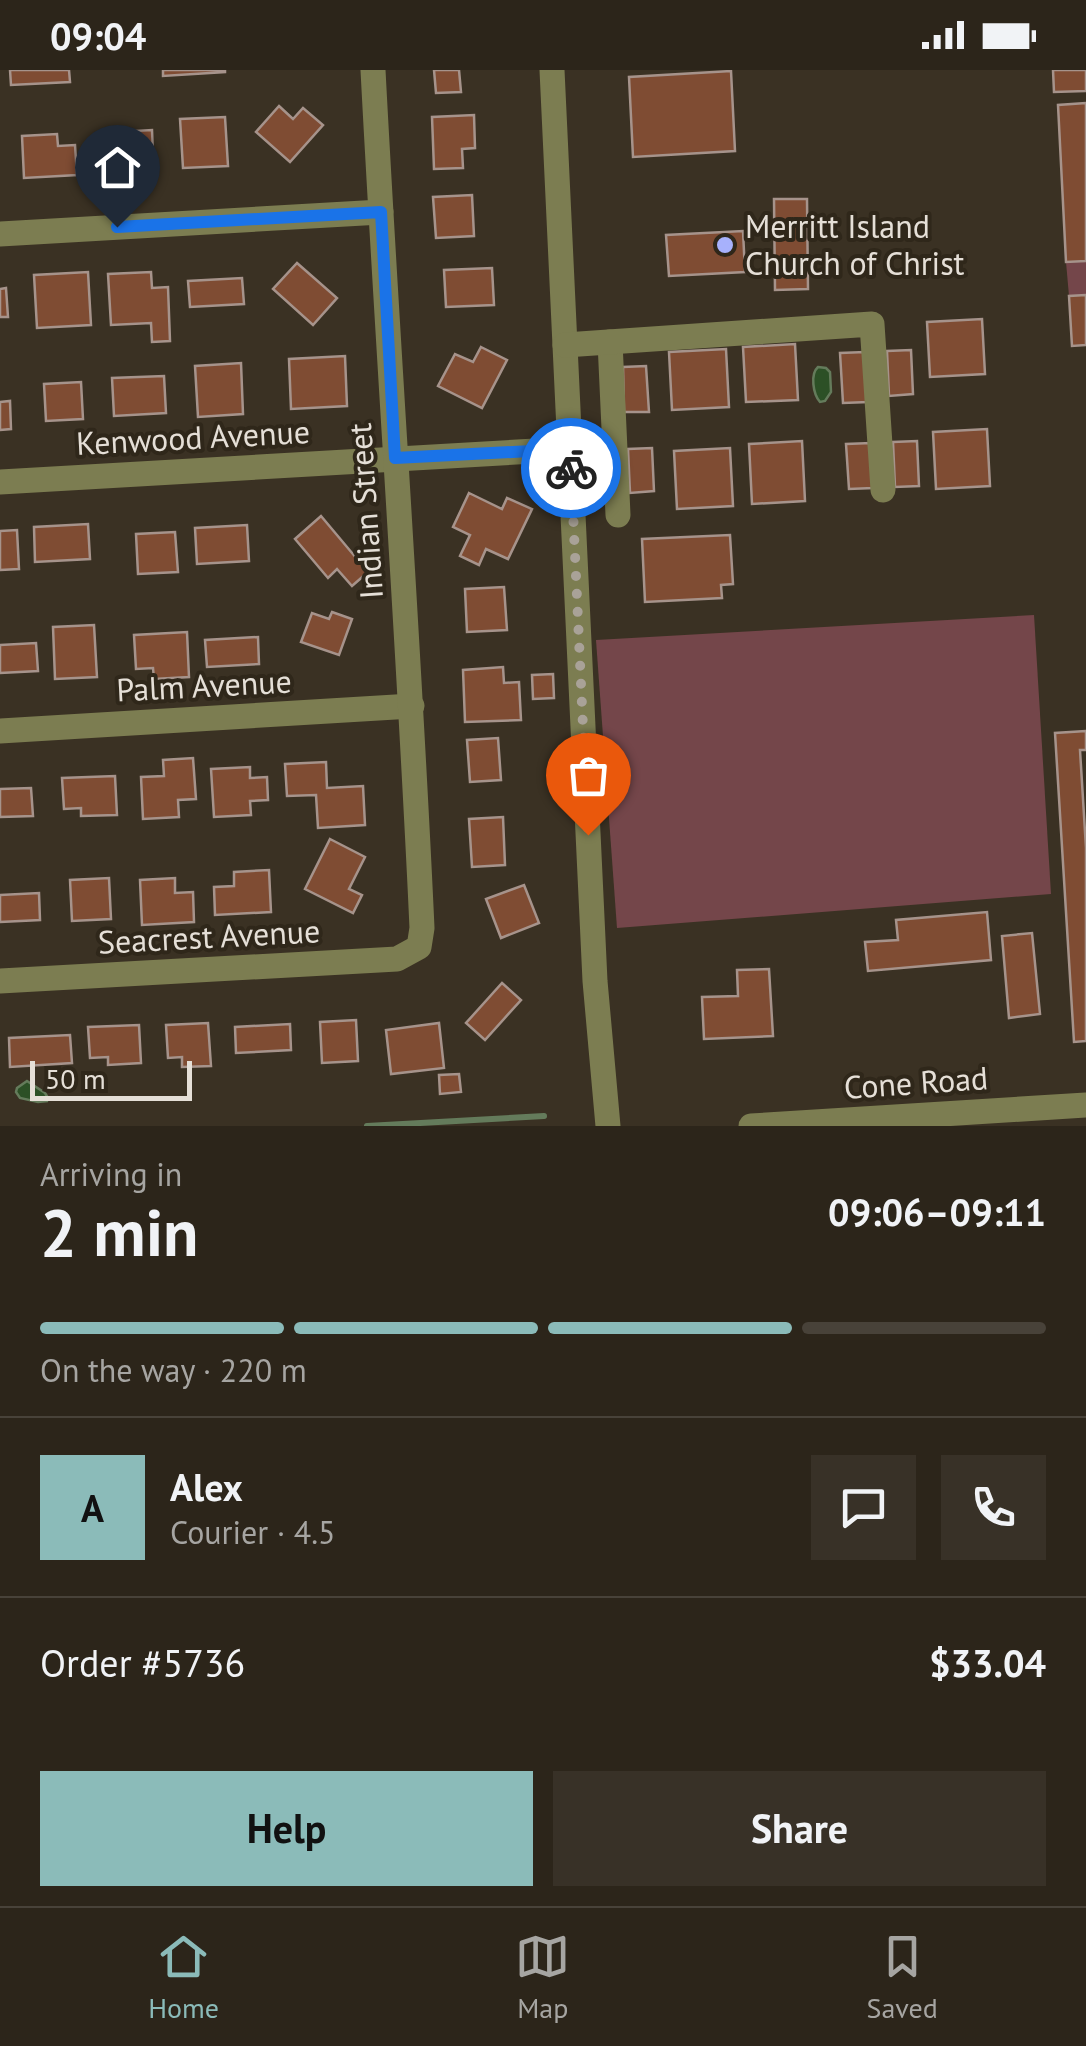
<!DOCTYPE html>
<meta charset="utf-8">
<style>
:root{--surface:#2c251a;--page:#383127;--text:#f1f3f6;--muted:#a6a5a2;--line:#484239;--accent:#8bbbb9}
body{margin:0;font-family:"PT Sans",sans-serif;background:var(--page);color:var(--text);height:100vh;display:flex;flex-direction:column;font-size:38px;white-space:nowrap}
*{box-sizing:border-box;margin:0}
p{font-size:32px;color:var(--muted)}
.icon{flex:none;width:55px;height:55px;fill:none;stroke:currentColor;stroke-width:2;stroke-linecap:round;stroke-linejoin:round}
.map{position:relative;height:1056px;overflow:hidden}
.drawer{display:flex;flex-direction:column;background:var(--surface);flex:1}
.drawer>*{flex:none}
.scale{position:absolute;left:30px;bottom:25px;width:162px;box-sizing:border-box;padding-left:10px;border:5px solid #e5dfd7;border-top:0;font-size:28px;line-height:35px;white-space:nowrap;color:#e5dfd7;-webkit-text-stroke:8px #2f271a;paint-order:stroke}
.pin{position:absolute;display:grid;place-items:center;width:85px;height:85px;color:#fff;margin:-102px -42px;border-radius:50% 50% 50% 0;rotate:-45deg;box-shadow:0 0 10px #0007}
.pin .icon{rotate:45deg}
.courier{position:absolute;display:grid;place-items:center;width:100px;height:100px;margin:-50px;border:8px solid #1a73e8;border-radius:50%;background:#fff;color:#222;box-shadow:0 2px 12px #0007}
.head em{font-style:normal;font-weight:800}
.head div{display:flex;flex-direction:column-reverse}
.head{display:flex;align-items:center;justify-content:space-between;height:170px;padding:0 40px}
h1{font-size:65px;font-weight:800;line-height:75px}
.bar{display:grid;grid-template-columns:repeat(4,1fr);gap:15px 10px;align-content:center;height:120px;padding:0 40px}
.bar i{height:12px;border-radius:8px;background:var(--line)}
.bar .current{background:var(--accent)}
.bar p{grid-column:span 4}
.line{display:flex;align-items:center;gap:25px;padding:0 40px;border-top:2px solid var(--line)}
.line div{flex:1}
.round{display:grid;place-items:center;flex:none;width:105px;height:105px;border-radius:0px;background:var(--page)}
.button{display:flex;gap:20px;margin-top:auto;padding:20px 40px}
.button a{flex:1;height:115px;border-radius:0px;background:var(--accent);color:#111;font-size:40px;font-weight:800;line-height:115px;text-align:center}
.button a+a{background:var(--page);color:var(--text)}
.status{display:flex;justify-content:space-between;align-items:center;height:70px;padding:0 50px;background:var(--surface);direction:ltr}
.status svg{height:28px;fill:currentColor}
.menu{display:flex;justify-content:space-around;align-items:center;height:140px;border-top:2px solid var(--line);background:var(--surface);font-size:28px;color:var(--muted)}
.menu a{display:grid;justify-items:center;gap:5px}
.menu .current{color:var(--accent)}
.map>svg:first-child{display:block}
.green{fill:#74464a}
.water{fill:#2c5026;stroke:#647b5b;stroke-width:2.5}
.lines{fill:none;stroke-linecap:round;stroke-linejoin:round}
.stream{stroke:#647b5b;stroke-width:6}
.building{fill:#7f4c33;stroke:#a6938b;stroke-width:2.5}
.minor{stroke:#7c7d51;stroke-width:25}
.done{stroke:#a9a298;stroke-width:10;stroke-dasharray:0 18}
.route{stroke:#1a73e8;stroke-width:12}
.poi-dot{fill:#a7b1fc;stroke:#2f271a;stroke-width:4}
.labels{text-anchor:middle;stroke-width:8;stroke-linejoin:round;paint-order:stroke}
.poi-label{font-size:32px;fill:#e5dfd7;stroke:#2f271a;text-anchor:start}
.street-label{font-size:32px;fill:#e5dfd7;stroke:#2f271a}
</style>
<div class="status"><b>09:04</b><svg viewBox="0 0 49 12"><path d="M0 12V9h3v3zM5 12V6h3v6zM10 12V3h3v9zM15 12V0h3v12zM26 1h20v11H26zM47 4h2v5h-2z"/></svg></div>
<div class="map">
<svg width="1086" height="1056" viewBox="0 0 1086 1056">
<rect width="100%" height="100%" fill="#3a3123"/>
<g class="green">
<polygon points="1086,191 1086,225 1069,226 1066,192"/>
<polygon points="1034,545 1051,824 617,858 596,570"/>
</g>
<g class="water">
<path d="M818 297 826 298 830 302 831 322 825 331 820 332C813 324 810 304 818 297Z"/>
<polygon points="27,1011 45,1023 48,1028 47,1031 38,1032 20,1028 16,1022 17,1018"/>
</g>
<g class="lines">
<polyline class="stream" points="367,1056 544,1046"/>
</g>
<g class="building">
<polygon points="10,0 69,0 70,12 11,15"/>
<polygon points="163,0 225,0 225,2 163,6"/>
<polygon points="434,0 459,0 461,22 436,23"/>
<polygon points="1053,0 1086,0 1086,21 1054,22"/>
<polygon points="731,1 735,81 633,87 629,7"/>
<polygon points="1086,33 1086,191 1066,192 1058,35"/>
<polygon points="279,36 293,49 303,38 323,55 290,92 256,62"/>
<polygon points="474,45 475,78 462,79 463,98 434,99 432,47"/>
<polygon points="225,47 228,96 183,98 180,49"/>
<polygon points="152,60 154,110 118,112 117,101 102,102 100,63"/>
<polygon points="57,64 58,76 75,75 77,105 24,108 22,66"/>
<polygon points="472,125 474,166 436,168 433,127"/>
<polygon points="774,129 807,129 808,219 775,220"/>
<polygon points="743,161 745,202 669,206 666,165"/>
<polygon points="297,193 337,228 313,255 273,219"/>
<polygon points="492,198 494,235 446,237 444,200"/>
<polygon points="88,202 91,255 37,258 34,205"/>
<polygon points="151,202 152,218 168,217 170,271 152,272 151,253 111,255 108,204"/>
<polygon points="242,208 244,234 190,237 188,211"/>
<polygon points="6,218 8,247 0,247 0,219"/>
<polygon points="1086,225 1086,275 1072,276 1069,226"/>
<polygon points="982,249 985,304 930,307 927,252"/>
<polygon points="795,274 798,330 746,332 743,277"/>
<polygon points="481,277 507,290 482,338 438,316 455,284 473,292"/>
<polygon points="726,279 729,337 672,340 669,282"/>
<polygon points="911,280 913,324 889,326 887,281"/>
<polygon points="865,282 868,332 843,333 840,283"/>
<polygon points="345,286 347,336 291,339 289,289"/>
<polygon points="241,293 243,344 198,347 195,296"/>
<polygon points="646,296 649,342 624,342 623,297"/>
<polygon points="164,306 166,343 114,346 112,308"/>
<polygon points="81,312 83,349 46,351 44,314"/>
<polygon points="10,331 11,359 0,360 0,332"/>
<polygon points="987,359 990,416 936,419 933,362"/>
<polygon points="802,371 805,431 752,434 749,374"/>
<polygon points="917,371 919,416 895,417 893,372"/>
<polygon points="871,373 873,418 849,419 846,374"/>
<polygon points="652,378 654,421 630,423 628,379"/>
<polygon points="730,378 733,436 677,439 674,381"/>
<polygon points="469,423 502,439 507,428 532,439 508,489 486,479 479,495 460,486 470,465 453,457"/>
<polygon points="321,446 368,502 352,516 337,499 328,508 295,469"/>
<polygon points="88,454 90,489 35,492 34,457"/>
<polygon points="247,455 249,491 197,494 195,458"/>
<polygon points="17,460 19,499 0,500 0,461"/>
<polygon points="175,462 178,502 138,504 136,464"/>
<polygon points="730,465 733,514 721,515 722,528 645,532 642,469"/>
<polygon points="504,517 507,560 467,562 465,519"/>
<polygon points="332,542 352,549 339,585 301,572 312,543 329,549"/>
<polygon points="94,555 97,607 55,609 53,557"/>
<polygon points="187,562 189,607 154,609 153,598 136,599 134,565"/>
<polygon points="258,567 259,594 207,597 205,570"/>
<polygon points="36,573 38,601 0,603 0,575"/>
<polygon points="503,597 504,613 519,612 521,650 465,652 463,600"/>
<polygon points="553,604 554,628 533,629 532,605"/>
<polygon points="1086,661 1086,680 1080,680 1086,778 1086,971 1074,972 1055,663"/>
<polygon points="498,668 501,710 470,712 467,670"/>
<polygon points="193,688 196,729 178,730 179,747 143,749 141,707 164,706 163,690"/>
<polygon points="326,692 327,718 363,716 365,755 318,758 316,725 287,726 285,694"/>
<polygon points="250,697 250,708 267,707 268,730 250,731 251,745 214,747 211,699"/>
<polygon points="115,706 117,745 81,746 81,738 64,739 62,708"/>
<polygon points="31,718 33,746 0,747 0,719"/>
<polygon points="503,747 505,795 472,797 469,749"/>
<polygon points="330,769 365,787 349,819 362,825 353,843 305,819"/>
<polygon points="269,800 271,842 215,845 214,817 234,816 234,802"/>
<polygon points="109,808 111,849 72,851 70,810"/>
<polygon points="175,808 175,823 193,822 194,852 142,855 140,810"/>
<polygon points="524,815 539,853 501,868 486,829"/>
<polygon points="39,823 40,850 0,852 0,825"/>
<polygon points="987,842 991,890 868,901 865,872 898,870 896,850"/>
<polygon points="1032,863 1040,944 1009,948 1002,866"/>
<polygon points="769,899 773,966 704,969 702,927 738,926 737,900"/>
<polygon points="502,913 521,930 485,970 466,953"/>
<polygon points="356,950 358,991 322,993 320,952"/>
<polygon points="208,953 211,996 182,997 182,987 168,988 166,955"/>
<polygon points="439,953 444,998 391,1004 386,960"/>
<polygon points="290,954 291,980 236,983 235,957"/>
<polygon points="139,955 141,993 108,995 108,987 90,988 88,957"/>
<polygon points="70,965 72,993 10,997 9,968"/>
<polygon points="459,1004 461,1022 440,1024 439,1005"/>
</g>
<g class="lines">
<g class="minor">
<polyline points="552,0 595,911 608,1056"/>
<polyline points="0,164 381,142"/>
<polyline points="610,272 618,445"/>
<polyline points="565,275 872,254 883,420"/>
<polyline points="0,412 570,379"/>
<polyline points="0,661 412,636"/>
<path d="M0 911 397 889 419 877 422 858C409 572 388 286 373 0"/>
<polyline points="751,1056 1086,1035"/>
</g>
</g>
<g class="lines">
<polyline class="done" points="571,398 588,765"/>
<polyline class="route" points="117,157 381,142 395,388 570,379 571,398"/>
</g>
<circle class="poi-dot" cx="725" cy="175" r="10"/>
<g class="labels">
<g class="poi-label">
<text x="745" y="168">Merritt Island<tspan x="745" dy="37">Church of Christ</tspan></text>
</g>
<g class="street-label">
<text transform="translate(193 368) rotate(-3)" y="11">Kenwood Avenue</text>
<text transform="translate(366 441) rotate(-94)" y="11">Indian Street</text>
<text transform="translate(204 616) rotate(-3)" y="11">Palm Avenue</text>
<text transform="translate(209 867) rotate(-3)" y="11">Seacrest Avenue</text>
<text transform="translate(916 1013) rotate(-4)" y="11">Cone Road</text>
</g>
</g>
</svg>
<div class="scale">50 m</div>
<div class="pin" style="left:588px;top:765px;background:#ea580c"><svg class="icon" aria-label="bag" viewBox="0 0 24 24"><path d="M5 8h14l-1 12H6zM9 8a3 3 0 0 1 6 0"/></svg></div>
<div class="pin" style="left:117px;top:157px;background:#1f2937"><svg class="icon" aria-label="home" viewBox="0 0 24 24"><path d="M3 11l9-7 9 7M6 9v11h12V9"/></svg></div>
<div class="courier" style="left:571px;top:398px"><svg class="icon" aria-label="bike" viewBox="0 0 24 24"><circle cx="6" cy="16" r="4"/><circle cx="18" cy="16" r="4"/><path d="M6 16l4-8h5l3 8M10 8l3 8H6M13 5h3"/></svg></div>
</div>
<section class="drawer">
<div class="head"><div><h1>2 min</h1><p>Arriving in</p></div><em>09:06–09:11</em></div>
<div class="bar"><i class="current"></i><i class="current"></i><i class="current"></i><i></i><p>On the way · 220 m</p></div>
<div class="line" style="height:180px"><b class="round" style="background:var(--accent);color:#111">A</b><div><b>Alex</b><p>Courier · 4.5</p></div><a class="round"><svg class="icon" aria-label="chat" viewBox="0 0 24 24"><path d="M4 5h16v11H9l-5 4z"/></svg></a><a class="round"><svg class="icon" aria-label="phone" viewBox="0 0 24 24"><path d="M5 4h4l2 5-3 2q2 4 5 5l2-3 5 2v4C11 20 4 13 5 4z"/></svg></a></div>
<div class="line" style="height:130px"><div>Order #5736</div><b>$33.04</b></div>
<div class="button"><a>Help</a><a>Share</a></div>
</section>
<nav class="menu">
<a class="current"><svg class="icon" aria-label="home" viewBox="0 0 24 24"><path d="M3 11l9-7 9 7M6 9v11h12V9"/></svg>Home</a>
<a><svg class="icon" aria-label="map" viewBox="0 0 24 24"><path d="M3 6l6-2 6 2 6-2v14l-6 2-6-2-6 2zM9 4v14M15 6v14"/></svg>Map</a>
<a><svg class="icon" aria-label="saved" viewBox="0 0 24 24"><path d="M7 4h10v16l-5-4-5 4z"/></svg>Saved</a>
</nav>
